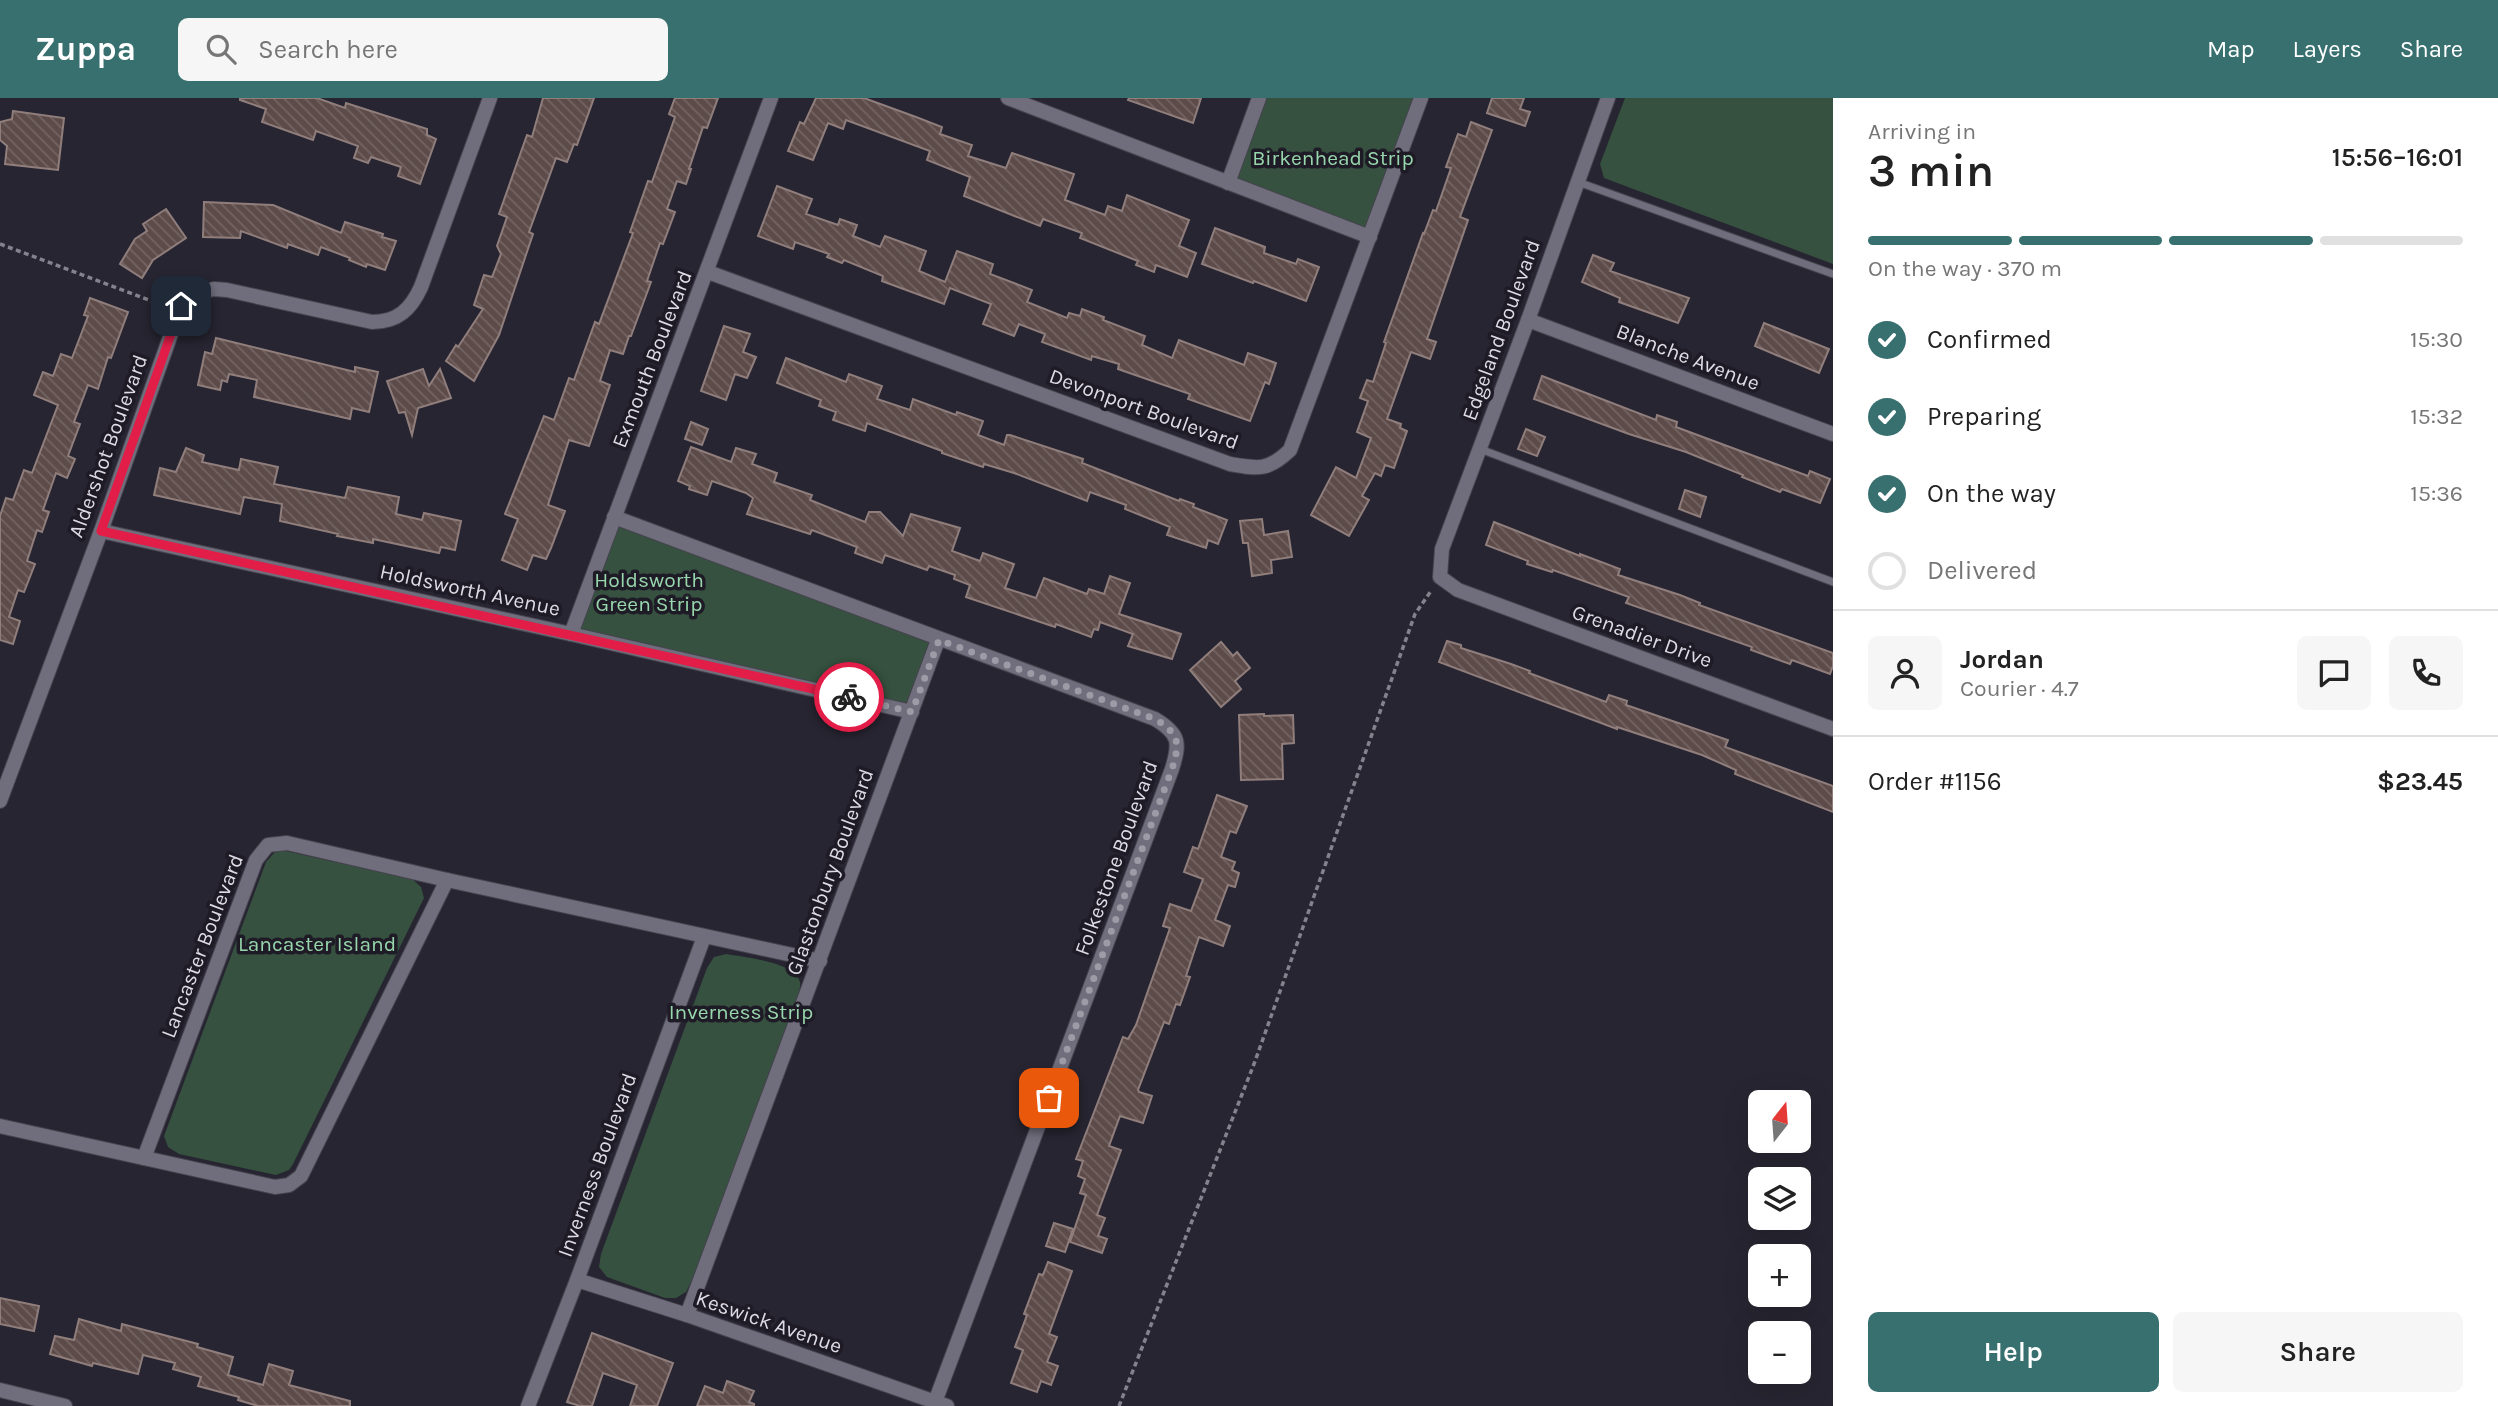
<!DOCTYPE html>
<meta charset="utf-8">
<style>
:root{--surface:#fff;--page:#f6f6f6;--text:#222;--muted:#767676;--line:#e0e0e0;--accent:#386f6f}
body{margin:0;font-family:Karla,sans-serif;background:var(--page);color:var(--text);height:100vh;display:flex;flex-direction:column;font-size:26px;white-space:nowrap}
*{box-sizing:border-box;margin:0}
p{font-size:23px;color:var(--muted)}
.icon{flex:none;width:38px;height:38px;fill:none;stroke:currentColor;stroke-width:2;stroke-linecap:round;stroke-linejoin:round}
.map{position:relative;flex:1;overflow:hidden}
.side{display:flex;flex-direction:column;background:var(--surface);width:665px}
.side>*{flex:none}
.needle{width:46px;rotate:17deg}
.buttons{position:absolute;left:1748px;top:992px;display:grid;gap:14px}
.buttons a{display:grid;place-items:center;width:63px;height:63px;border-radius:10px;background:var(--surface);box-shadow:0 7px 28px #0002;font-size:35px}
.pin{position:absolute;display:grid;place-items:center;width:60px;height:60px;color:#fff;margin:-30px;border-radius:14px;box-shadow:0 4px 10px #0006}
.courier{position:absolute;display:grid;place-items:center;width:70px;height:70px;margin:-35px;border:5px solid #e11d48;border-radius:50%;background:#fff;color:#222;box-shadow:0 2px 9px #0007}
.headline em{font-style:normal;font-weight:600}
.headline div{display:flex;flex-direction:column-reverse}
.headline{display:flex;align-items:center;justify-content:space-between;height:119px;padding:0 35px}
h1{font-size:46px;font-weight:600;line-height:52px}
.bar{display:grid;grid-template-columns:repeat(4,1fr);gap:10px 7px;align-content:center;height:84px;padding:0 35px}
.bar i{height:9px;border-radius:5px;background:var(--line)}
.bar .on{background:var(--accent)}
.bar p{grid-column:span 4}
.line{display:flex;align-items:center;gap:18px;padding:0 35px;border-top:2px solid var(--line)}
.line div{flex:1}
.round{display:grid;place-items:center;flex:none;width:74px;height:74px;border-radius:10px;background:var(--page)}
ol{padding:0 35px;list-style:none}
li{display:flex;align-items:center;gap:21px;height:77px}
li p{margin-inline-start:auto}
li .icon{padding:7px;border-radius:50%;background:var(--accent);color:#fff;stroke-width:4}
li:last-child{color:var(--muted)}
li i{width:38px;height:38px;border:4px solid var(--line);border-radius:50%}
.action{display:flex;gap:14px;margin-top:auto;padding:14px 35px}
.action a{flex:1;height:80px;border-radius:10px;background:var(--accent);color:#fff;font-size:28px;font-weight:600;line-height:80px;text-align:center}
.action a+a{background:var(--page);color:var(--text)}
header{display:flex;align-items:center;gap:42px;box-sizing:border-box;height:98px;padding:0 35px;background:var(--accent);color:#fff}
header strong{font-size:33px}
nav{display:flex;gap:38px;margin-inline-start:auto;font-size:24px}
.search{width:490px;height:63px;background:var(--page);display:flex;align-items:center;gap:18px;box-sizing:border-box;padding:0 24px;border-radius:10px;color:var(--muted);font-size:26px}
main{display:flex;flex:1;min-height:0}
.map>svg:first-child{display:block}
.park{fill:#36513f}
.building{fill:url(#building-back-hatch);stroke:#907e7c;stroke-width:2}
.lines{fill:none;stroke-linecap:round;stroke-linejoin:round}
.lane-casing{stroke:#45434e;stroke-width:9}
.street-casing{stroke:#45434e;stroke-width:16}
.path{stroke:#84828c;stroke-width:3.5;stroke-dasharray:5 3.5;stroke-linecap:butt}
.lane{stroke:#706e7c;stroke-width:7}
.street{stroke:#706e7c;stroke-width:14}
.done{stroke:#9d9ba5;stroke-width:7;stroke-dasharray:0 12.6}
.route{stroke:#e11d48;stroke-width:9}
.labels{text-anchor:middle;stroke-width:7;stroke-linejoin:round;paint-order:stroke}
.park-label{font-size:21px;fill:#98d6ac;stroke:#1e1b27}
.street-label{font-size:21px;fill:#dddbe4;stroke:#1e1b27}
</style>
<header>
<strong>Zuppa</strong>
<div class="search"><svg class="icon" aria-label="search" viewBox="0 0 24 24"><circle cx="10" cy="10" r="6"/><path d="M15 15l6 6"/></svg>Search here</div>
<nav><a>Map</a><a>Layers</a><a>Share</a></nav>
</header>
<main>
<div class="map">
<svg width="1833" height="1308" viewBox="0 0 1833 1308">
<defs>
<pattern id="building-back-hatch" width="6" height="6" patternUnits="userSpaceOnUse" patternTransform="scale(1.75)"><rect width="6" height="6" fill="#5c4b49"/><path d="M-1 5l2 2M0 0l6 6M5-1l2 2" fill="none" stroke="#736463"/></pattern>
</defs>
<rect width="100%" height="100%" fill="#272531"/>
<g class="park">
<polygon points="1259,0 1421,0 1370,139 1228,85"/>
<polygon points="1625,0 1833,0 1833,166 1604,80 1600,66"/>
<polygon points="614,419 938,542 912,614 571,536"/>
<polygon points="281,752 412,781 421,789 424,800 293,1066 289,1072 276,1077 179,1056 168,1049 164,1038 266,764 274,755"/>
<path d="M726 856C743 859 796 864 800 884 801 888 799 892 799 895L692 1182 686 1194 676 1200H665L607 1179 599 1169 601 1156 707 870 714 859Z"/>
</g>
<g class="building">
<polygon points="240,0 317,0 345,10 346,5 427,31 427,37 436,41 420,86 398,78 401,69 371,59 368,65 354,60 358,48 316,33 313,42 262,24 266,11 240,2"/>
<polygon points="543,0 594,0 577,47 574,46 567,64 556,60 529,134 533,136 499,237 474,283 446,263 456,247 458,249 483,211 474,207 484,177 492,179 501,156 497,148 507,119 499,116 527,37 532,39"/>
<polygon points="675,0 718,0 707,30 703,29 689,71 691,71 686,86 677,83 667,111 675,114 663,146 660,145 647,183 651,184 631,238 629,238 623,256 610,252 600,283 610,287 589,348 569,342 548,407 565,413 551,450 546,461 533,457 527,472 502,462 518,421 505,416 544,318 554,322 569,280 574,282 595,224 599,226 633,135 630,134 648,83 652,84 675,19 669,16"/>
<polygon points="816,0 864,0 916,19 942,29 940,36 972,47 968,58 1006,70 1012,55 1074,76 1065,102 1105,117 1108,108 1122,113 1127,97 1189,122 1179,148 1196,155 1187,179 1156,167 1154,174 1136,167 1138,163 1080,140 1082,135 1043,121 1040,128 964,98 970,79 927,62 930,53 846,22 843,31 828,25 813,62 788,53 800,24 804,26"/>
<polygon points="1129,0 1201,0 1193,25 1128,2"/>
<polygon points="1492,0 1524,0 1520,11 1530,14 1525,28 1487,15"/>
<polygon points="13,13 64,20 58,72 5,66 7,48 0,42 0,24 12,21"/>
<polygon points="1471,24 1492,32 1460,119 1468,122 1427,241 1436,244 1430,261 1411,254 1387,321 1401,326 1400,330 1407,333 1394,370 1385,367 1381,378 1375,375 1362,398 1369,402 1349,438 1311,417 1336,369 1356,380 1371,340 1357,334 1368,303 1360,300 1367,282 1373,284 1386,245 1384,244 1423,135 1424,136 1433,112 1436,113 1451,70 1446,69 1458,36 1466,39"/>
<polygon points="777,88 812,101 806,116 838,127 840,121 857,127 853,138 880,149 885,138 926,153 919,173 945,184 957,153 993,166 990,176 1032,192 1027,204 1067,220 1069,215 1080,218 1082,211 1104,219 1103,222 1145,238 1142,247 1172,260 1179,242 1244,267 1248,255 1276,265 1269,286 1265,284 1250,323 1188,301 1190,296 1118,271 1119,266 1092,258 1091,262 1042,244 1045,236 1019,226 1014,238 983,226 991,206 950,190 944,206 882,183 883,178 844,162 842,165 827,159 829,156 795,144 793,151 758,138"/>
<polygon points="204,104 273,107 341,135 345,124 383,136 382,139 396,143 385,172 367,166 366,169 349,162 350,160 321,149 318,157 288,146 287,150 241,133 240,140 203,139"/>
<polygon points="166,111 186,140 153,162 142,180 120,166 135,141 147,133 143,126"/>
<polygon points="1215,130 1265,149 1264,155 1296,166 1298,161 1319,169 1306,203 1254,183 1253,185 1202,166"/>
<polygon points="1593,157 1614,165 1610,173 1689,200 1678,225 1619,204 1620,200 1582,184"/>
<polygon points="90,200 128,214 111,260 108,259 98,291 88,287 74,324 80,326 68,358 75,361 67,380 56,375 43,412 49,414 42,434 37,432 27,463 35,466 24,494 18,492 9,519 20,523 13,546 0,542 0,418 6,400 13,402 24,372 32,375 58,307 34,297 43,274 53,278 61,256 72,260 88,218 84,217"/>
<polygon points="1764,225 1829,251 1819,275 1755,248"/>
<polygon points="724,228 750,236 743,254 756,259 747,280 735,276 726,302 701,293"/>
<polygon points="216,240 355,274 355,269 378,274 369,314 352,310 350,321 254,299 257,282 229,276 227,284 222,282 220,292 198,287 205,254 212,256"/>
<polygon points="786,260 846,284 849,276 882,288 877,301 910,312 913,301 956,317 957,314 983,323 978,337 1004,347 1007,337 1010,337 1083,361 1082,365 1113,377 1179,403 1180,401 1194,406 1193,409 1227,422 1218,446 1208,442 1206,450 1167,437 1170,429 1125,411 1126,407 1090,394 1087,403 1014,375 984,366 983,369 942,355 942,353 867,325 865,333 833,322 836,314 819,308 821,302 777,285"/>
<polygon points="423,271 429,288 440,271 451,300 418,310 412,337 405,314 399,315 387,283"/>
<polygon points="1542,278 1656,322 1657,317 1677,324 1676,329 1808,378 1810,373 1830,381 1820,405 1782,391 1780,394 1742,379 1743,377 1686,354 1629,336 1534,301"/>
<polygon points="691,324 708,331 702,347 685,341"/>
<polygon points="1526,331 1545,339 1537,358 1518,351"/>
<polygon points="691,349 731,364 736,350 756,356 752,366 777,375 774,384 812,397 810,402 865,424 869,414 880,414 903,438 911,416 960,430 952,453 980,463 983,455 1014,466 1005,490 1036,500 1044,480 1087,496 1089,491 1104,496 1110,478 1130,485 1119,516 1181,536 1172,561 1128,548 1133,536 1100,524 1098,532 1094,531 1091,539 1056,526 1055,529 966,499 970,487 954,481 955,477 929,468 927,472 885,457 882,465 855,455 857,449 812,432 810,436 747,416 753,400 746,395 712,383 707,397 689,391 690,388 678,383"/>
<polygon points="186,350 204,357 202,364 239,372 241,361 278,369 274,386 345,400 348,389 399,399 396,416 422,422 424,415 461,423 455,452 441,449 439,455 373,441 373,445 337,438 338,436 280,423 282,406 244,399 240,416 154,397 160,370 176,374"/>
<polygon points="1685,392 1706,399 1700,419 1679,411"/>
<polygon points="1262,421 1264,437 1288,433 1292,459 1271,462 1272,475 1252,478 1248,445 1243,445 1240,423"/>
<polygon points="1494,424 1580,458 1580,456 1620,471 1618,477 1680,497 1700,505 1699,507 1833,555 1833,568 1830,576 1792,562 1790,566 1751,552 1752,549 1626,505 1629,499 1553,472 1552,474 1527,466 1528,463 1486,447"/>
<polygon points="1447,543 1461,547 1461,550 1511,566 1530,573 1529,575 1606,604 1609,597 1627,603 1626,607 1728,642 1725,649 1833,688 1833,714 1735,676 1736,672 1702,657 1617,629 1617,631 1439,564"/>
<polygon points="1221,544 1233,558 1237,554 1250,570 1235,583 1241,591 1221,609 1190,572"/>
<polygon points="1264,616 1264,618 1293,617 1294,645 1282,646 1283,681 1241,682 1239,617"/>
<polygon points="1217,697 1247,708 1236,735 1230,733 1221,759 1235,764 1232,772 1239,775 1235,789 1228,787 1215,822 1230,828 1223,848 1199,839 1186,878 1190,879 1180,907 1176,906 1169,926 1164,924 1138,992 1139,994 1152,998 1143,1025 1120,1018 1109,1048 1121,1052 1097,1117 1105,1120 1098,1138 1107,1141 1102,1155 1070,1144 1086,1097 1080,1095 1085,1081 1078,1078 1083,1063 1076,1061 1123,939 1128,941 1136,927 1170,830 1163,828 1170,806 1191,813 1203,781 1184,774 1193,749 1198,751"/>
<polygon points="1054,1125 1073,1131 1065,1154 1046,1148"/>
<polygon points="1048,1164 1072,1173 1049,1236 1057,1239 1047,1264 1058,1268 1051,1287 1041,1283 1037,1294 1011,1285 1023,1252 1015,1249 1027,1217 1024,1216 1039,1176 1043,1177"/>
<polygon points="0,1200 39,1208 34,1233 0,1226"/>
<polygon points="79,1221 121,1233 122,1226 198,1246 197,1249 233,1259 228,1277 263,1287 269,1266 293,1273 289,1287 350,1303 350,1308 258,1308 238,1302 239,1299 198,1288 201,1279 173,1271 175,1265 143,1257 138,1276 93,1265 92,1268 50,1256 55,1238 74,1242"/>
<polygon points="592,1235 673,1265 657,1308 630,1308 637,1287 603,1275 592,1308 580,1308 567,1304"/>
<polygon points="727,1283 754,1293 749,1304 754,1306 754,1308 697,1308 705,1288 723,1295"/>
</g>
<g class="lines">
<defs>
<g id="lane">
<polyline points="1578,84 1833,176"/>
<polyline points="1480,351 1833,484"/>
</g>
<g id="street">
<polyline points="1008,0 1370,139"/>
<polyline points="1608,0 1528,222 1442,451 1440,479 1458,492 1833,631"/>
<polyline points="1228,85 1259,0"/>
<path d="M708 174 1230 366C1259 371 1268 373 1290 352L1421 0"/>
<polyline points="1528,222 1833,336"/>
<path d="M614 419 1155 621C1180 636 1180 645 1172 671L935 1304"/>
<polyline points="101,433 571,536 912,614"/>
<polyline points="571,536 771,0"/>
<path d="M0 703 101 433 181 208 197 195 214 191 227 192 372 224C398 224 411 211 421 189L490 0"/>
<polyline points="0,1028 275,1089 289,1087 301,1078 447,782 820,863"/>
<polyline points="144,1060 256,762 268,747 287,745 447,782"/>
<polyline points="577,1182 687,1217 947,1308"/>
<polyline points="687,1217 938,542"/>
<polyline points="0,1292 65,1308"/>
<polyline points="528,1308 577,1182 704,839"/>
</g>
</defs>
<use href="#lane" class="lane-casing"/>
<use href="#street" class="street-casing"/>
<g class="path">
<polyline points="0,146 165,208"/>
<polyline points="1119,1308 1254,966 1415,516 1431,493"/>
</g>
<use href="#lane" class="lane"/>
<use href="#street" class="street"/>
</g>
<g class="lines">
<path class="done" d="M849 599 912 614 939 542 1155 621C1180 636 1180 645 1172 671L1049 1000"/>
<polyline class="route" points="181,208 101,433 849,599"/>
</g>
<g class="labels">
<g class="park-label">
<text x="1333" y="67">Birkenhead Strip</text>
<text x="649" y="489">Holdsworth<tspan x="649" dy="24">Green Strip</tspan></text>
<text x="317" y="853">Lancaster Island</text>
<text x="741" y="921">Inverness Strip</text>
</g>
<g class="street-label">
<text transform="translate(1501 232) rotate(-70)" y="7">Edgeland Boulevard</text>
<text transform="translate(1688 259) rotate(21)" y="7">Blanche Avenue</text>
<text transform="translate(652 261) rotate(-69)" y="7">Exmouth Boulevard</text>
<text transform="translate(1144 311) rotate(20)" y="7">Devonport Boulevard</text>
<text transform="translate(108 348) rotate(-70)" y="7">Aldershot Boulevard</text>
<text transform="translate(470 492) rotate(12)" y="7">Holdsworth Avenue</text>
<text transform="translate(1642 538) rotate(20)" y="7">Grenadier Drive</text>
<text transform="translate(1116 760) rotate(-70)" y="7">Folkestone Boulevard</text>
<text transform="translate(830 774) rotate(-70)" y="7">Glastonbury Boulevard</text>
<text transform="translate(202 848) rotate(-69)" y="7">Lancaster Boulevard</text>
<text transform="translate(597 1067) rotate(-70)" y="7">Inverness Boulevard</text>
<text transform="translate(769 1224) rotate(19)" y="7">Keswick Avenue</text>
</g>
</g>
</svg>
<div class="buttons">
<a><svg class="needle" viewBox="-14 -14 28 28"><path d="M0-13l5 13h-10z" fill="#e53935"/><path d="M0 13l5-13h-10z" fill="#767676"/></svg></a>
<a><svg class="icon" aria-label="layers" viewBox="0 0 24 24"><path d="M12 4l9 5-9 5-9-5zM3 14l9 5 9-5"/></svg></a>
<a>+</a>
<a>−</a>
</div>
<div class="pin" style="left:1049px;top:1000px;background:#ea580c"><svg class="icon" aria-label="bag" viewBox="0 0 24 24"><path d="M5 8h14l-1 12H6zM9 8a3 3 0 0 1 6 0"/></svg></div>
<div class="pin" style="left:181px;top:208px;background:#1f2937"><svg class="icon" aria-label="home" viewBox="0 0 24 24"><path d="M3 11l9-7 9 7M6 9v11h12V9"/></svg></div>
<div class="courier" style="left:849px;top:599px"><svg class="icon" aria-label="bike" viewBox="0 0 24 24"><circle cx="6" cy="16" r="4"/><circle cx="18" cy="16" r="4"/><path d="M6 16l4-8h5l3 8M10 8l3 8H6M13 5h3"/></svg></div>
</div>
<section class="side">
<div class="headline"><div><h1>3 min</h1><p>Arriving in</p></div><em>15:56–16:01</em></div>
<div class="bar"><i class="on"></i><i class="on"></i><i class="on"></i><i></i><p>On the way · 370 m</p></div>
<ol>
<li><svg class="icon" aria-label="check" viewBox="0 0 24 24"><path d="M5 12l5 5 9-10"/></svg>Confirmed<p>15:30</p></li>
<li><svg class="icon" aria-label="check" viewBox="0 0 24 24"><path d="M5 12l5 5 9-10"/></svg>Preparing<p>15:32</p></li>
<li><svg class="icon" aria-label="check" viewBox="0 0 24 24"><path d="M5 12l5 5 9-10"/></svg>On the way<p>15:36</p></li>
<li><i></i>Delivered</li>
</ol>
<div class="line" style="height:126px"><a class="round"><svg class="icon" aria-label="person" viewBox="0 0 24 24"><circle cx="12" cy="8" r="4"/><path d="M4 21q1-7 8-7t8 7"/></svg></a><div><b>Jordan</b><p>Courier · 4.7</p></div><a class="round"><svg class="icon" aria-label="chat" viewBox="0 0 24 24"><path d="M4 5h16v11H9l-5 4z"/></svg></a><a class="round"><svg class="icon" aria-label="phone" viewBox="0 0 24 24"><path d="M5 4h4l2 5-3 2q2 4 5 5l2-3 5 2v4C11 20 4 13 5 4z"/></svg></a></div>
<div class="line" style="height:91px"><div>Order #1156</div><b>$23.45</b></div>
<div class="action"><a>Help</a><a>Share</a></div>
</section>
</main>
